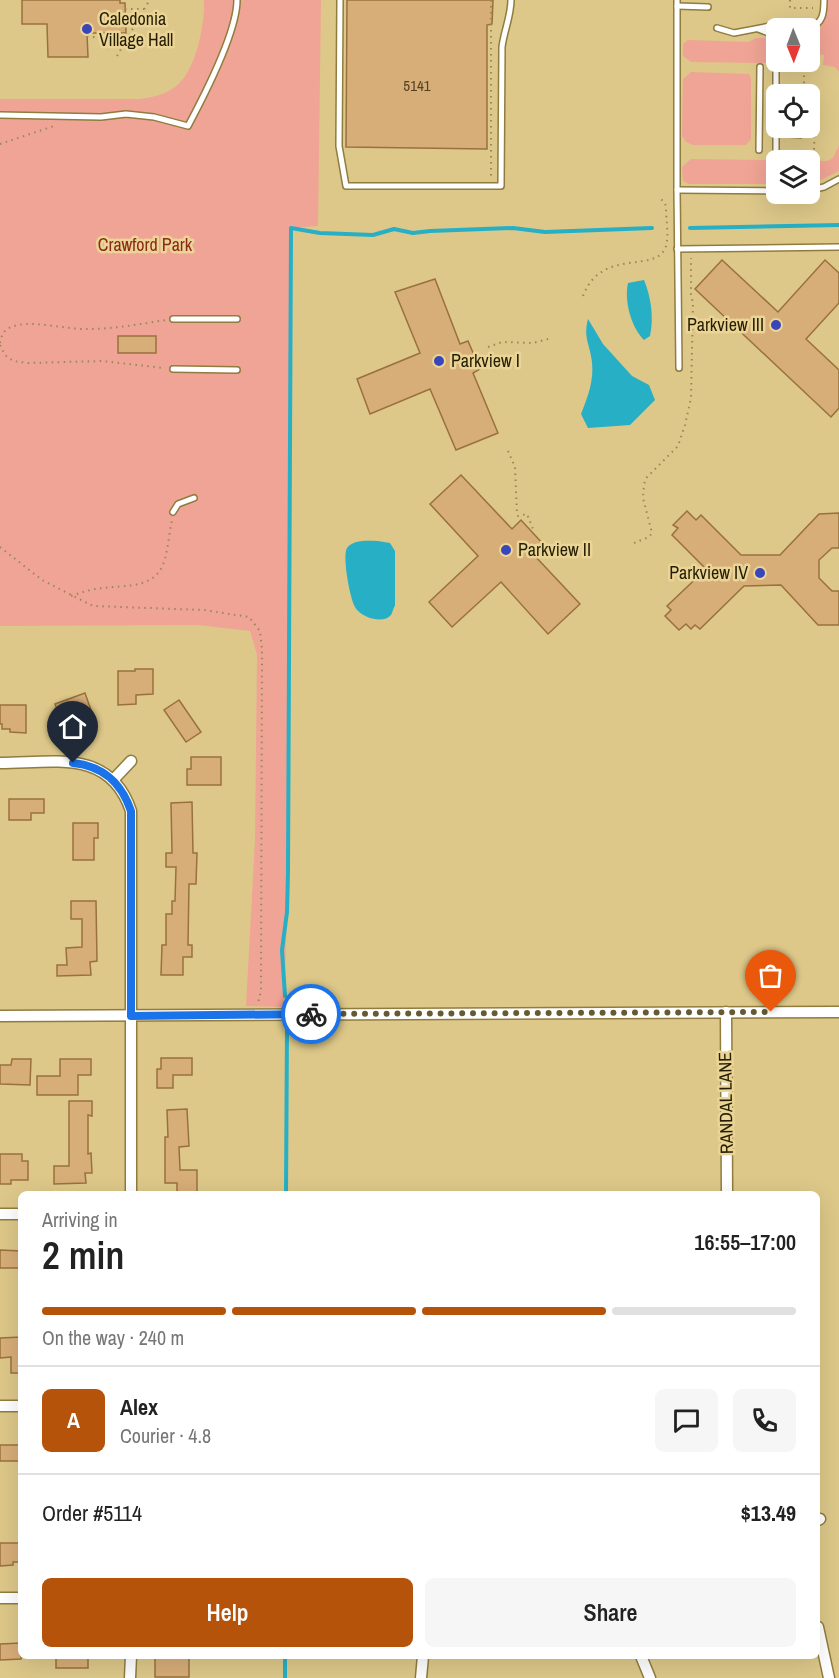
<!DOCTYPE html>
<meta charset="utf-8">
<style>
:root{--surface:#fff;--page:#f6f6f6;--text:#222;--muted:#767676;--line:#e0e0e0;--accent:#b45309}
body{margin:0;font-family:"Archivo Narrow",sans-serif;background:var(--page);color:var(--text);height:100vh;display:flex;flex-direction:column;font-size:22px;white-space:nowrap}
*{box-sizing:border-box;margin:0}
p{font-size:20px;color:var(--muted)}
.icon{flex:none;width:33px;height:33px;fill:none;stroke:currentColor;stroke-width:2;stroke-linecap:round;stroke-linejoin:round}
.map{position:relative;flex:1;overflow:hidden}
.drawer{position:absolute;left:18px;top:1191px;width:802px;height:468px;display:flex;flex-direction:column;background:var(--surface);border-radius:9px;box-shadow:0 6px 24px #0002}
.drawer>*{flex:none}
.needle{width:39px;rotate:179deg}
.buttons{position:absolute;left:766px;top:18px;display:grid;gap:12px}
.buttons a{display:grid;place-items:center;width:54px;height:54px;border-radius:9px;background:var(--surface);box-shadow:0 6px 24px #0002;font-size:30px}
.pin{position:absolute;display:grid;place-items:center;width:51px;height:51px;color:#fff;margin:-62px -26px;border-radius:50% 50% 50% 0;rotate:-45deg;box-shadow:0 0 6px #0007}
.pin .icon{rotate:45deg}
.courier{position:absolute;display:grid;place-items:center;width:60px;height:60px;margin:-30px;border:4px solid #1a73e8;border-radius:50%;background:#fff;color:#222;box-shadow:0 2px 8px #0007}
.head em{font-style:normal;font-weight:600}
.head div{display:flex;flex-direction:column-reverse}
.head{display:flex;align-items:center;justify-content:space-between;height:102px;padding:0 24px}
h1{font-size:39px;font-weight:600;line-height:45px}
.bar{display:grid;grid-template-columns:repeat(4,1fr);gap:9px 6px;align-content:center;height:72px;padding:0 24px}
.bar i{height:8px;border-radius:4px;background:var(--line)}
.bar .current{background:var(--accent)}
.bar p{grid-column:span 4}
.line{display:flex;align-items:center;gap:15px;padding:0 24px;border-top:2px solid var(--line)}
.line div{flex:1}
.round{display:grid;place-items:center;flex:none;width:63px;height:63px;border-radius:9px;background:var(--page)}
.action{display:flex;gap:12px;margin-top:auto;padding:12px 24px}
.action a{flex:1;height:69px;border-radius:9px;background:var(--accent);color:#fff;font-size:24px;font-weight:600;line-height:69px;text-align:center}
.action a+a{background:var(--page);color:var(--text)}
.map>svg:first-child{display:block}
.green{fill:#f0a495}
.water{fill:#26afc5}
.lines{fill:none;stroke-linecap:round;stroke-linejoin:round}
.stream{stroke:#26afc5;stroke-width:4}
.building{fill:#d7ad78;stroke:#99713e;stroke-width:1.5}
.service-casing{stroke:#8f7c3e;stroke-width:8}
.minor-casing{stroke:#8f7c3e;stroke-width:13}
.path{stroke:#998857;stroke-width:2;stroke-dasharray:1.5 4.5;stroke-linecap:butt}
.service{stroke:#fff;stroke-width:5}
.minor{stroke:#fff;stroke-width:10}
.done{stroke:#665a33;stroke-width:6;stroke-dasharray:0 10.8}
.route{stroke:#1a73e8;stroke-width:8}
.poi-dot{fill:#3846b9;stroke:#ead596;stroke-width:2}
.labels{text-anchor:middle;stroke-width:5;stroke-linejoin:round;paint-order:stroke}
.number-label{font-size:15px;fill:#524221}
.poi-label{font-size:18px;fill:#261e04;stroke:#ead596;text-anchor:start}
.park-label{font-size:18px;fill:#8d2919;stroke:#ead596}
.street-label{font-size:18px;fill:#261e04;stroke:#ead596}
</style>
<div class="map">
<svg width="839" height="1678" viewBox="0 0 839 1678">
<rect width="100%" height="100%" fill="#ddc889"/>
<g class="green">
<path d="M204 0H321L318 226 291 228 288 873 284 1007 246 1006 255 840 257 655 250 631 198 625 0 626V99H140C153 97 164 95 175 87 196 72 205 24 204 0Z"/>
<path d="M827 0H839V72L835 67 823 65 824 55 810 54V34C826 28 826 15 827 0Z"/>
<polygon points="756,38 765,38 777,42 777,54 771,54 770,63 691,62 683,56 683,44 688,40 749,42"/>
<polygon points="691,72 749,74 751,79 751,139 746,145 693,145 686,142 682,136 683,79"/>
<polygon points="839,145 839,171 814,183 810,184 810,160 777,160 777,184 689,184 683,181 682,167 691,159 827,161 833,158"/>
</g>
<g class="water">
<path d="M644 280C651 297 654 317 650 336L644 340C631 327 624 301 628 283Z"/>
<path d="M588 319 603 344 632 376 649 385 655 400 630 425 588 428 581 414C588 396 594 381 592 362 590 344 583 338 588 319Z"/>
<path d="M378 541 390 543 395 551V606C394 606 392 614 391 615 383 625 360 617 355 607 350 599 342 556 347 548 354 539 368 541 378 541Z"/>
</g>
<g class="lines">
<g class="stream">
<polyline points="690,228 839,225"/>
<polyline points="285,996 282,950 287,912 288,873 291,228 320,233 373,235 394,229 413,233 430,231 513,228 545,232 652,228"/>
<polyline points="286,1194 287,1025"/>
<polyline points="285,1678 285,1656"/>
</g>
</g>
<g class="building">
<polygon points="22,0 120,0 120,3 125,3 126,33 87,33 88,57 48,57 47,24 22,24"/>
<polygon points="347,0 493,0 492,24 487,25 487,149 346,147"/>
<polygon points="785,128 801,128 801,138 785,137"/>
<polygon points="722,260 778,312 825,260 839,273 839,303 806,339 839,370 839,408 831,417 695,289"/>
<polygon points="435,279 460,344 468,341 480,369 473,373 498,433 456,450 430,389 370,414 357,379 420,353 395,292"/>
<rect x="118" y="336" width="38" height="17"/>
<polygon points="461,475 512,529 521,520 544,545 534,555 580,604 548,634 501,582 452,627 429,602 478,556 430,504"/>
<polygon points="687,511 696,520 701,515 741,555 780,555 819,514 839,513 839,548 832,548 819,560 819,578 832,591 839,591 839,625 818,625 781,585 744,586 700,629 695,625 691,629 686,624 679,630 665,616 671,610 667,606 706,569 672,535 678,528 673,525"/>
<polygon points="135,669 153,669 153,694 136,695 136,704 118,705 118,671 135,671"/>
<polygon points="85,693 91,710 76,715 79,725 59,732 54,717 59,715 55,704"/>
<polygon points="179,700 201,732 186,742 164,710"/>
<polygon points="0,705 26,705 26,733 10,732 10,729 2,729 2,724 0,724"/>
<polygon points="191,757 221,757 221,785 187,785 187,769 191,769"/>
<polygon points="9,799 44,799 44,813 31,813 31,820 9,820"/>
<polygon points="192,802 193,853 197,853 196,884 189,884 188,945 192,945 192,957 183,957 183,975 161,975 162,945 166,945 166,914 172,914 172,901 175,901 176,867 166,867 166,853 172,853 171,803"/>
<polygon points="73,823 98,823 98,838 94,838 94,860 73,860"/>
<polygon points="71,901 96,901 97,961 90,962 91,975 57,976 57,965 67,965 66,948 82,947 82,919 71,919"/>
<polygon points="161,1058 192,1058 192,1075 173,1075 173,1088 157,1088 157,1069 161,1069"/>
<polygon points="12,1059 31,1059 30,1085 0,1084 0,1065 11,1065"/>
<polygon points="60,1059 91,1059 91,1075 78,1075 78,1095 37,1095 37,1076 60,1076"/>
<polygon points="69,1101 92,1101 92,1116 88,1115 88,1154 91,1153 92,1173 85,1173 86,1183 54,1184 54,1166 69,1166"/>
<polygon points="187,1109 189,1146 179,1147 180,1170 197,1170 197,1194 177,1194 177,1183 165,1183 165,1137 168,1137 167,1110"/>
<polygon points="0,1154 22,1154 22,1161 28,1161 28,1180 11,1180 11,1184 0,1184"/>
<polygon points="0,1250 21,1251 21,1268 0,1268"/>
<polygon points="21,1337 21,1373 11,1373 11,1357 0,1358 0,1338"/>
<rect x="0" y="1445" width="21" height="16"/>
<polygon points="0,1543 21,1543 21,1562 13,1562 13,1565 0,1566"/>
<polygon points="21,1643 21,1659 0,1660 0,1644"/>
<polygon points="88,1656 88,1668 56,1668 56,1657"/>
<polygon points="155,1656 189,1658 189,1677 155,1677"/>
</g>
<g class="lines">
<defs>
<g id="service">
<path d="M340 0 339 146 346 186H501L502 47C504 31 511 16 511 0"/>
<polyline points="677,0 677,190 679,368"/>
<polyline points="677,6 708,7"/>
<polyline points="717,28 734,33 781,24 810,28"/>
<path d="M810 28C823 23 824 13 824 0"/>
<polyline points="758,29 777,36"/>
<polyline points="776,68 776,150"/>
<path d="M0 115 101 117 126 114 154 117 188 126C204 96 237 33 237 0"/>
<polyline points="759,150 760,67"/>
<polyline points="677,190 777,191"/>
<polyline points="810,190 824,187 839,179"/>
<polyline points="677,249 839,247"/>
<polyline points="173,319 237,319"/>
<polyline points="173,369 237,370"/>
<polyline points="173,512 178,504 194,498"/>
</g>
<g id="minor">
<path d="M0 763C53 763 110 748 131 811V1194"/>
<polyline points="114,779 131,761"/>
<polyline points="726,1012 727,1194"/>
<polyline points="0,1016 839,1012"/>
<polyline points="0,1214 21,1214"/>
<polyline points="0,1406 21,1406"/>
<polyline points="818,1520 820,1519"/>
<polyline points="0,1598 21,1598"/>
<polyline points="818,1627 829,1678"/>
<polyline points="641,1656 650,1678"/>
<polyline points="130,1678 131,1656"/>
<polyline points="421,1678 423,1656"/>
</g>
</defs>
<use href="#service" class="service-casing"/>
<use href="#minor" class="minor-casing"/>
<g class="path">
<polyline points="491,0 491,177"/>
<polyline points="790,0 790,8 813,8"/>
<polyline points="125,9 144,9"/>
<polyline points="87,36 106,39 127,38"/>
<polyline points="117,56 149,1"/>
<polyline points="804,89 804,69"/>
<polyline points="811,93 816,93 814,150"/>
<polyline points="0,144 54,126"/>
<path d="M583 296C602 246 657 275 666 246 669 235 666 219 666 208L665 203 661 199"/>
<path d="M0 343C1 337 3 331 9 328 28 318 66 330 87 329 114 329 140 324 166 320"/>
<polyline points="0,345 5,355 13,361 28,363 102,361 164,368"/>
<polyline points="488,347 502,342 533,343 552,338"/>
<polyline points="508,451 515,467 517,514 518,516 527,514 533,529"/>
<polyline points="634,543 649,537 652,533 643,498 644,484 647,477 678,446 685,425 691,398 693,303 691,295 691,258"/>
<polyline points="0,547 42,580 93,606 204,610 249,617 260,631 262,649 261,991 258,1003"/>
<path d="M71 596C82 592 92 589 103 588 126 585 155 589 164 562 168 549 169 534 172 520"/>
</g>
<use href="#service" class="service"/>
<use href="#minor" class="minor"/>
</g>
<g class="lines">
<polyline class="done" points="311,1014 771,1012"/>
<path class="route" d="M73 763C103 766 121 782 131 811V1016L311 1014"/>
</g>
<g class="poi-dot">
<circle cx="87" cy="29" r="6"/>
<circle cx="776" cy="325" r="6"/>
<circle cx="439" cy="361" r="6"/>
<circle cx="506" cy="550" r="6"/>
<circle cx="760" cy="573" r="6"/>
</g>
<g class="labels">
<g class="number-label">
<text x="417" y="91">5141</text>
</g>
<g class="poi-label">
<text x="99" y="25">Caledonia<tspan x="99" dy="21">Village Hall</tspan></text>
<text x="764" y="331" text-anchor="end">Parkview III</text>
<text x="451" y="367">Parkview I</text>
<text x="518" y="556">Parkview II</text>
<text x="748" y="579" text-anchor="end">Parkview IV</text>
</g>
<g class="park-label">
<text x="145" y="251">Crawford Park</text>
</g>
<g class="street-label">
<text transform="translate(726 1103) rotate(-91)" y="6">RANDAL LANE</text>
</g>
</g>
</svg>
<div class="buttons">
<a><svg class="needle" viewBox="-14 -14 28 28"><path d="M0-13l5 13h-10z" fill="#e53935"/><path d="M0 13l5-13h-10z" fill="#767676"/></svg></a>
<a><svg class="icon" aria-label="locate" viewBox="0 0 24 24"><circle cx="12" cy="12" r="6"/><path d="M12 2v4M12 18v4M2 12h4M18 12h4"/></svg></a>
<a><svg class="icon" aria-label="layers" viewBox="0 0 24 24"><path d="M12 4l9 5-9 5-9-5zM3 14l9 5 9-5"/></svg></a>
</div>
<div class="pin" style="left:771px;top:1012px;background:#ea580c"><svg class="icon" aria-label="bag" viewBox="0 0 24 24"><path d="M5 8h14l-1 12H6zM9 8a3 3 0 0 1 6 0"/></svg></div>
<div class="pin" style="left:73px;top:763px;background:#1f2937"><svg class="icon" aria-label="home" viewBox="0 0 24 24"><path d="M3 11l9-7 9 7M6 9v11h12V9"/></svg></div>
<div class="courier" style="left:311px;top:1014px"><svg class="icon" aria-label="bike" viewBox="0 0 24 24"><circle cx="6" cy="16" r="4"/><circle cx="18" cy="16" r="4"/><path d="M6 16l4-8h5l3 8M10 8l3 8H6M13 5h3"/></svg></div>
<section class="drawer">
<div class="head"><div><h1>2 min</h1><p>Arriving in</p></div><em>16:55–17:00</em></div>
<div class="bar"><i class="current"></i><i class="current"></i><i class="current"></i><i></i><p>On the way · 240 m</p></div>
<div class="line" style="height:108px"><b class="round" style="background:var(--accent);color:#fff">A</b><div><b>Alex</b><p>Courier · 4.8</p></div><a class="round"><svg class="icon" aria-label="chat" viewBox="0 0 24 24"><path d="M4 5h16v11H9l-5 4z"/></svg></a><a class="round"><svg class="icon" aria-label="phone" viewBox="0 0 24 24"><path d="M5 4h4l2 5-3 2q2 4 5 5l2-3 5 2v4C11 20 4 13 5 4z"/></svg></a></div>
<div class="line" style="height:78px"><div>Order #5114</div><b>$13.49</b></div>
<div class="action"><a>Help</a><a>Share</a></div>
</section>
</div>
